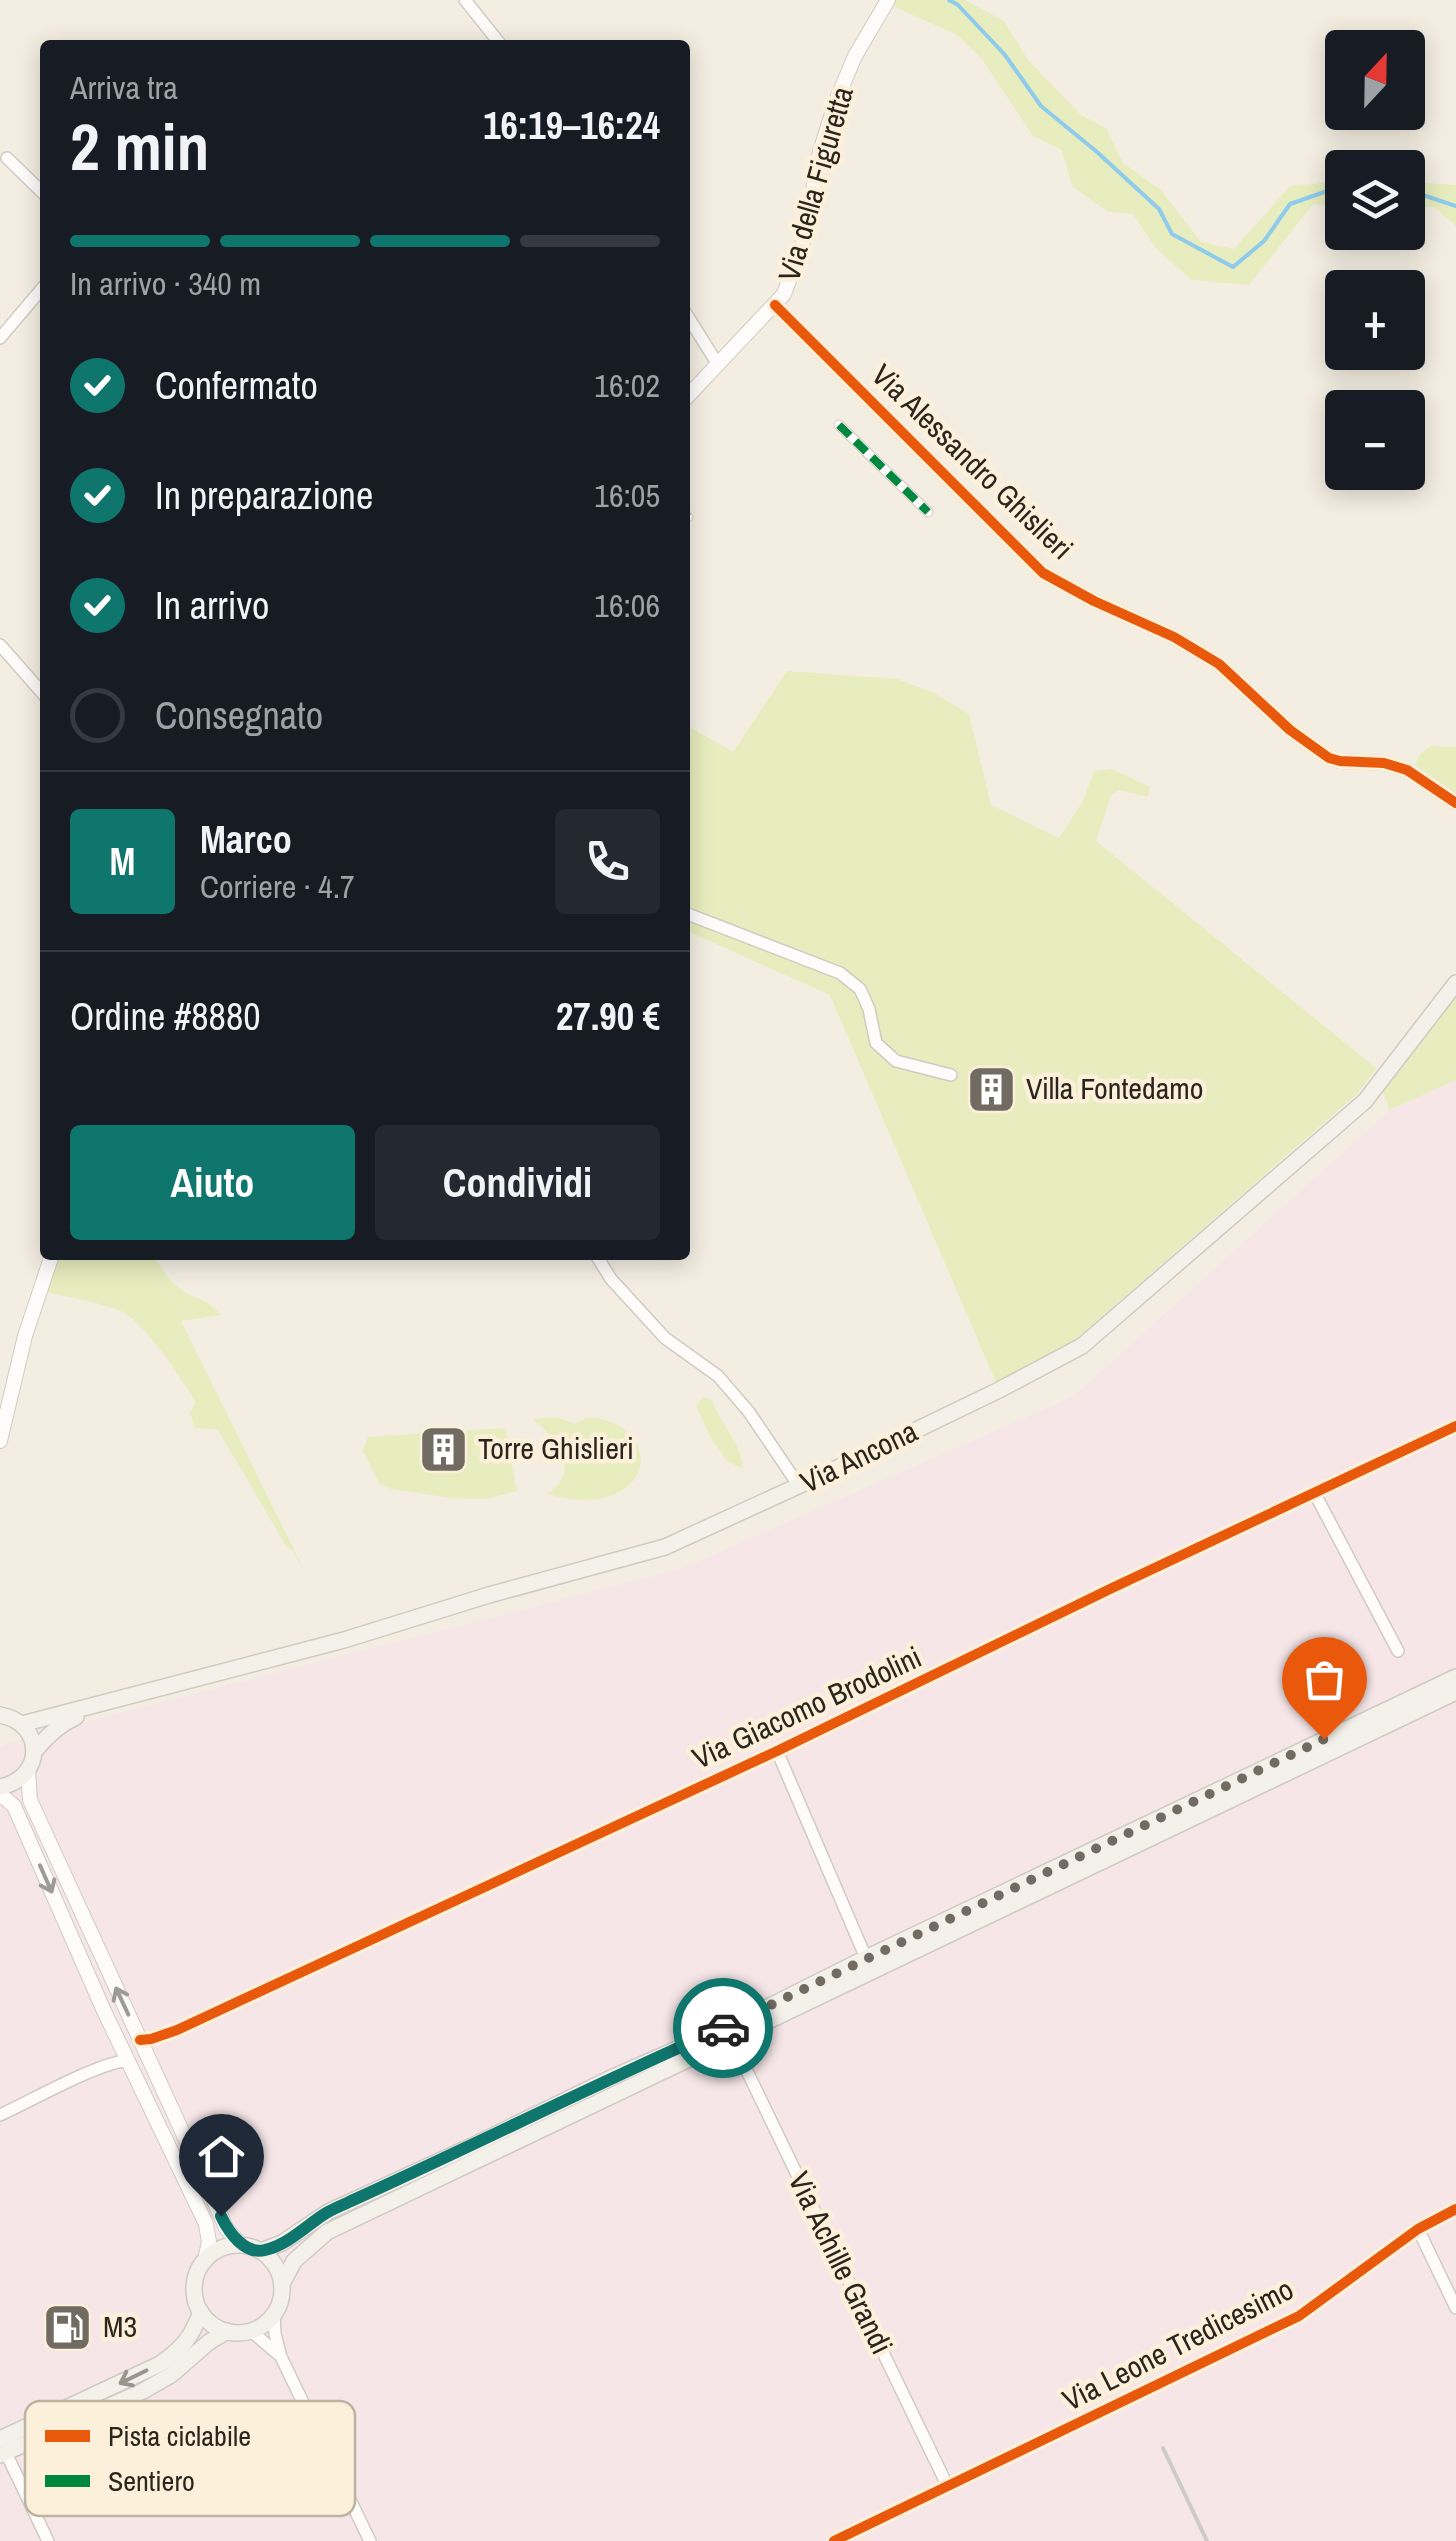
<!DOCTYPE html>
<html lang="it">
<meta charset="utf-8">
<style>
:root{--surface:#171b24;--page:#242831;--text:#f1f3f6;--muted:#9ea1a6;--line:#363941;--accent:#0f766e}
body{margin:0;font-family:"Archivo Narrow",sans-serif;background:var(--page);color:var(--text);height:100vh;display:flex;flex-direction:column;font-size:38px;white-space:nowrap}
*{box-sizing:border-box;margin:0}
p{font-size:32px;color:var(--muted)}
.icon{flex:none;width:55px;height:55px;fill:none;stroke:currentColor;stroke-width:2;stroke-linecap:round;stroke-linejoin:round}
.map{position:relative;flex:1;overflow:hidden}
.panel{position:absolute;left:40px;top:40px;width:650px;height:1220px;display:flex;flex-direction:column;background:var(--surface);border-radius:10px;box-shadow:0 5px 25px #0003}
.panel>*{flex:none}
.needle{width:65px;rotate:22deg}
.controls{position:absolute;left:1325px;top:30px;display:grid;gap:20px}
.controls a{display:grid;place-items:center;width:100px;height:100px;border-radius:10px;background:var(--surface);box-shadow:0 5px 25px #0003;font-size:50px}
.pin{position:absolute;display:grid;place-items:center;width:85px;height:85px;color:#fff;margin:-102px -42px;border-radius:50% 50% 50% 0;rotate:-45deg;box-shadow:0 0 10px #0007}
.pin .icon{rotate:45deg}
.courier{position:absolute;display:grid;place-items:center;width:100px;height:100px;margin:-50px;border:8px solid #0f766e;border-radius:50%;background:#fff;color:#222;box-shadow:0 2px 12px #0007}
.summary em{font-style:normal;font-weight:700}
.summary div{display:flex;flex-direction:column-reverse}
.summary{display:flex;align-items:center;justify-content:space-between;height:170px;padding:0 30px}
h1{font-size:65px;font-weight:700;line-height:75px}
.bar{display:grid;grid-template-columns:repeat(4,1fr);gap:15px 10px;align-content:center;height:120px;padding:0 30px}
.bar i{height:12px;border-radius:8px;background:var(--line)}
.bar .on{background:var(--accent)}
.bar p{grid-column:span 4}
.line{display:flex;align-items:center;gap:25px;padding:0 30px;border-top:2px solid var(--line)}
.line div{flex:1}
.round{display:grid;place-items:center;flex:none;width:105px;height:105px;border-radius:10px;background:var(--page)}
ol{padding:0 30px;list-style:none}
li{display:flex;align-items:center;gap:30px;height:110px}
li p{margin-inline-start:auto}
li .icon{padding:10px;border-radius:50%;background:var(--accent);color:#fff;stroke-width:4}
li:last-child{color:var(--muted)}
li i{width:55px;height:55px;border:5px solid var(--line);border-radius:50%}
.button{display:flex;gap:20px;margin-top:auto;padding:20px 30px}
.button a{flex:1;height:115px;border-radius:10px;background:var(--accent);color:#fff;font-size:40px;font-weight:700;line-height:115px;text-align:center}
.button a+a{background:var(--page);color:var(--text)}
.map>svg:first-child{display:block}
.industrial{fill:#f6e6e8}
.green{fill:#e7edbe}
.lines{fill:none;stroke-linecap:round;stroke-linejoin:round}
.stream{stroke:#8fcbec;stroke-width:4}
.pedestrian-casing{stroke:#d0cbc2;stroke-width:11}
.minor-casing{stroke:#d0cbc2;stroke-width:14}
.tertiary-casing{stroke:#d0cbc2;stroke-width:16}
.secondary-casing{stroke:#d0cbc2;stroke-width:18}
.pedestrian{stroke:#fdfcfb;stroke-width:9}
.minor{stroke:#fdfcfb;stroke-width:11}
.tertiary{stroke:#fdfcfb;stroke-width:14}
.secondary{stroke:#f4f0ea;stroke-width:15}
.rail{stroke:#cdcbc8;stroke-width:4}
.quiet{stroke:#00873e;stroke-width:8;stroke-dasharray:15 8;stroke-linecap:butt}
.cycleway-casing{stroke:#fcf0da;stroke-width:16}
.cycleway{stroke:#e8590c;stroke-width:10}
.oneway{stroke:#9e9b97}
.oneway2{stroke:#99958e}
.done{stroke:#716b62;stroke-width:10;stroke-dasharray:0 18}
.route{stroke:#0f766e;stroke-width:12}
.labels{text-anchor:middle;stroke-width:9;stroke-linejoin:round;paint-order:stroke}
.street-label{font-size:30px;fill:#2a251d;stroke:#fcf0da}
.poi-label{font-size:30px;fill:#2a251d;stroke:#fcf0da;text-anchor:start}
.key{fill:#fcf0da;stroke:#bdb3a1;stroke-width:2.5}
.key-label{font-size:28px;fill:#2a251d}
</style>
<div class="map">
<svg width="1456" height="2541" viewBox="0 0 1456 2541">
<rect width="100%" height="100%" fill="#f4eee2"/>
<polygon class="industrial" points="1456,1080 1456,2541 0,2541 0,1746 114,1714 681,1569 1074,1396 1390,1110"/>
<g class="green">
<polygon points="897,0 965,0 1004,21 1028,60 1081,115 1106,128 1123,163 1161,190 1201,242 1234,249 1290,186 1342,181 1342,207 1313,204 1249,285 1191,280 1155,247 1133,214 1108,212 1072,186 1062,150 1033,136 982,59 957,35 893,6"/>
<polygon points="1408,182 1456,185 1456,226 1434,207 1408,208"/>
<polygon points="787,671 897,679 932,692 969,714 991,805 1059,838 1083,801 1094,771 1112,769 1150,787 1148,797 1119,790 1111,795 1096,841 1376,1068 1357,1094 1076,1339 998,1387 830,995 685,930 685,724 733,752"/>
<polygon points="1431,746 1456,747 1456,794 1415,765 1419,755"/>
<polygon points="1456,995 1456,1080 1390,1110 1383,1092"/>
<path d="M55 1255H144V1259L155 1258C163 1271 170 1282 183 1291 196 1299 212 1301 220 1315L181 1321 304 1570 293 1552 286 1546 218 1430 195 1428 190 1412 196 1403C184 1381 143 1321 121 1311 99 1302 67 1297 43 1291Z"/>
<path d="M703 1397 712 1400C720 1424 742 1443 743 1469L727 1461 710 1436 696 1406Z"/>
<path d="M557 1417 575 1424C587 1415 597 1417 611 1422 645 1436 654 1475 617 1493 595 1503 571 1501 548 1494 549 1493 560 1483 560 1482 575 1459 549 1432 532 1419Z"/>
<polygon points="505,1428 517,1491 486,1499 451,1498 391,1489 379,1483 363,1451 368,1437"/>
</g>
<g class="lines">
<g class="stream">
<polyline points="949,0 958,5 1005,55 1041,106 1097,152 1159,209 1172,234 1233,267 1264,241 1290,204 1336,188 1342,188"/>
<polyline points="1408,190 1456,206"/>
</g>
<defs>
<g id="pedestrian">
<polyline points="839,425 928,512"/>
<polyline points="685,514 688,517"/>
</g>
<g id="minor">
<polyline points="465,0 501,45"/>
<polyline points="7,158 45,195"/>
<polyline points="685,312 717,363"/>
<polyline points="0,338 45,285"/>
<polyline points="0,645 45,696"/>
<polyline points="685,913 840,973 860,989 869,1009 876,1043 896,1061 951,1075"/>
<polyline points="596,1255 611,1279 665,1338 718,1376 749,1412 799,1486"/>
<polyline points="1315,1494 1398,1651"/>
<polyline points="777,1751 866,1958"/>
<polyline points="140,2040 151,2039 177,2030 777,1751 1110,1589 1456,1426"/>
<polyline points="732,2040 948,2487"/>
<path d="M0 2115C27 2103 103 2060 128 2061"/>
<polyline points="1418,2229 1456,2308"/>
<polyline points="274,2314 275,2334 281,2357 370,2541"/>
<polyline points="251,2331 278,2354"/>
<polyline points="6,2453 48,2541"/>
<polyline points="834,2541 1299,2316 1418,2229 1456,2209"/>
</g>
<g id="tertiary">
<polyline points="775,305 1043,573 1094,601 1174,637 1219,664 1290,730 1329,758 1340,761 1384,763 1407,770 1456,803"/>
<polyline points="685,399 784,294 804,239 820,152 836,101 855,56 888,0"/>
<polyline points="0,1441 25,1336 52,1255"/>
<polyline points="28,1771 30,1800 221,2216 226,2228 241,2245"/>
<polyline points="0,1794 14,1806 104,2011 206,2224 209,2242 205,2260"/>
</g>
<g id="secondary">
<path d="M0 1715C45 1723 45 1778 0 1787"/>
<polyline points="22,1724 344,1640 489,1595 665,1547 846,1464 999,1390 1082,1346 1365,1101 1456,983"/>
<path d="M34 1752C46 1737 58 1725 76 1717"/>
<circle cx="238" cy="2289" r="44"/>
<polyline points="261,2251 282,2243 328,2212 472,2146 613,2077 734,2024 866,1958 1456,1677"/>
<polyline points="282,2284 294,2261 327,2232 1456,1692"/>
<path d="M0 2439 160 2364C183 2348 191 2338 201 2312"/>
<polyline points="0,2455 143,2391 171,2375 209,2342 227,2331"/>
</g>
</defs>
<use href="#pedestrian" class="pedestrian-casing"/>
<use href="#minor" class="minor-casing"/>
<use href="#tertiary" class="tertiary-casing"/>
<use href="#secondary" class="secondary-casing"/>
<use href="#pedestrian" class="pedestrian"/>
<use href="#minor" class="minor"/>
<use href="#tertiary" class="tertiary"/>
<use href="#secondary" class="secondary"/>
<polyline class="rail" points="1163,2448 1207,2541"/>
<g class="quiet">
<polyline points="839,425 928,512"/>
<polyline points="685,514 688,517"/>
</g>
<defs>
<g id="cycleway">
<polyline points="775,305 1043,573 1094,601 1174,637 1219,664 1290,730 1329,758 1340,761 1384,763 1407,770 1456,803"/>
<polyline points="140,2040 151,2039 177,2030 777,1751 1110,1589 1456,1426"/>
<polyline points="834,2541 1299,2316 1418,2229 1456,2209"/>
</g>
</defs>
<use href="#cycleway" class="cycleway-casing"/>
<use href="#cycleway" class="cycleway"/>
</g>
<defs><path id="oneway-shaft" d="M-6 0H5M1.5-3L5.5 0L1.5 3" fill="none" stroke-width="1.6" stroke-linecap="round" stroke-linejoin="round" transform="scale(2.5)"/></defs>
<g class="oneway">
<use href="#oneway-shaft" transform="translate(46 1879) rotate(66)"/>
<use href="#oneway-shaft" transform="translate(122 2001) rotate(-115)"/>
</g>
<use class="oneway2" href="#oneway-shaft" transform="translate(133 2377) rotate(154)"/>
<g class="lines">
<polyline class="done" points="723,2028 1324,1739"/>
<path class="route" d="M221 2216C229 2233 245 2255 265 2250 287 2245 305 2227 323 2215 332 2209 341 2206 351 2201 475 2145 597 2083 723 2028"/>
</g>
<defs>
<symbol id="building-square" viewBox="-11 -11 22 22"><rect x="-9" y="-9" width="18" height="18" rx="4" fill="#716b62" stroke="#fcf0da"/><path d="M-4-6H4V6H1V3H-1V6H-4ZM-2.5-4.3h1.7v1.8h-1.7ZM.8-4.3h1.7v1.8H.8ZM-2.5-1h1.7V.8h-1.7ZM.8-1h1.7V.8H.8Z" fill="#fff"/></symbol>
<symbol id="fuel-square" viewBox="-11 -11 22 22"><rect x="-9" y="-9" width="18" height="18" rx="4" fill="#716b62" stroke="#fcf0da"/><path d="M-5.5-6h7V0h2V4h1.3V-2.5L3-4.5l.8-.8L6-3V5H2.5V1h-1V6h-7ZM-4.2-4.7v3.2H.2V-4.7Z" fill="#fff"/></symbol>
</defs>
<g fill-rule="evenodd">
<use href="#building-square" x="964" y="1062" width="55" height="55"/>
<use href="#building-square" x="416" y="1422" width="55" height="55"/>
<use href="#fuel-square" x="40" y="2300" width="55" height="55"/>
</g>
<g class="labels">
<g class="street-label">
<text transform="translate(816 184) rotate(-74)" y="10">Via della Figuretta</text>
<text transform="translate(972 462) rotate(44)" y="10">Via Alessandro Ghislieri</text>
<text transform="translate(859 1457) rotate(-26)" y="10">Via Ancona</text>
<text transform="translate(807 1708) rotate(-25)" y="10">Via Giacomo Brodolini</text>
<text transform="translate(840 2263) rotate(64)" y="10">Via Achille Grandi</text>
<text transform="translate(1178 2345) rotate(-27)" y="10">Via Leone Tredicesimo</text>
</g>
<g class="poi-label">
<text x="1026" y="1099">Villa Fontedamo</text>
<text x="478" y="1459">Torre Ghislieri</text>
<text x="103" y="2337">M3</text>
</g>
</g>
<rect x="25" y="2401" width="330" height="115" rx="15" class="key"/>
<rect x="45" y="2430" width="45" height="12" fill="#e8590c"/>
<rect x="45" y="2475" width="45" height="12" fill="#00873e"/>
<g class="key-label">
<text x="108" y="2446">Pista ciclabile</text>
<text x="108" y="2491">Sentiero</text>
</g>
</svg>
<div class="controls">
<a><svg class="needle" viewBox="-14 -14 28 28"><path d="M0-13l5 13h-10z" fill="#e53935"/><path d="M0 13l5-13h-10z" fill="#9ea1a6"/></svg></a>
<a><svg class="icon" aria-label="layers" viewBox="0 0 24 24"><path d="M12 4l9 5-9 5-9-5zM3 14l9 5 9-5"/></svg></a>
<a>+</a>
<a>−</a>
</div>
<div class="pin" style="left:1324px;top:1739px;background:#ea580c"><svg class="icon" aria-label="bag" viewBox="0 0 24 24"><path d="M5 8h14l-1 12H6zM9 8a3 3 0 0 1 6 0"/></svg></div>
<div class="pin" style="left:221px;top:2216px;background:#1f2937"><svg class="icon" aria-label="home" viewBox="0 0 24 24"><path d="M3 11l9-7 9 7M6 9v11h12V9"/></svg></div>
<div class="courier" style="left:723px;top:2028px"><svg class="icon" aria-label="car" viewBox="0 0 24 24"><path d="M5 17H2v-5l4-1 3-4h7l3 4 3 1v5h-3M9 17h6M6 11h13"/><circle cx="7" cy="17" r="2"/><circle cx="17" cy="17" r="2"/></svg></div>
<section class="panel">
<div class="summary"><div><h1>2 min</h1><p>Arriva tra</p></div><em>16:19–16:24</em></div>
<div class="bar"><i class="on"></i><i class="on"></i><i class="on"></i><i></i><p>In arrivo · 340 m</p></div>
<ol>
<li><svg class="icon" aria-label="check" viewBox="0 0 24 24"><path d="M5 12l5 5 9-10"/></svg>Confermato<p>16:02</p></li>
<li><svg class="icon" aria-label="check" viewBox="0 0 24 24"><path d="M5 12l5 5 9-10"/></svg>In preparazione<p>16:05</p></li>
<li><svg class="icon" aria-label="check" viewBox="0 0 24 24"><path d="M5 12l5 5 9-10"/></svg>In arrivo<p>16:06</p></li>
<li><i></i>Consegnato</li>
</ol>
<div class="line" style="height:180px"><b class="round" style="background:var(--accent);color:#fff">M</b><div><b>Marco</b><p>Corriere · 4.7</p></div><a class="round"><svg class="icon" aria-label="phone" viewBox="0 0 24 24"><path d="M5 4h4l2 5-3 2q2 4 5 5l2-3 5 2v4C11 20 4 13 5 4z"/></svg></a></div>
<div class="line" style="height:130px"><div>Ordine #8880</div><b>27.90 €</b></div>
<div class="button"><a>Aiuto</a><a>Condividi</a></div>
</section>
</div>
